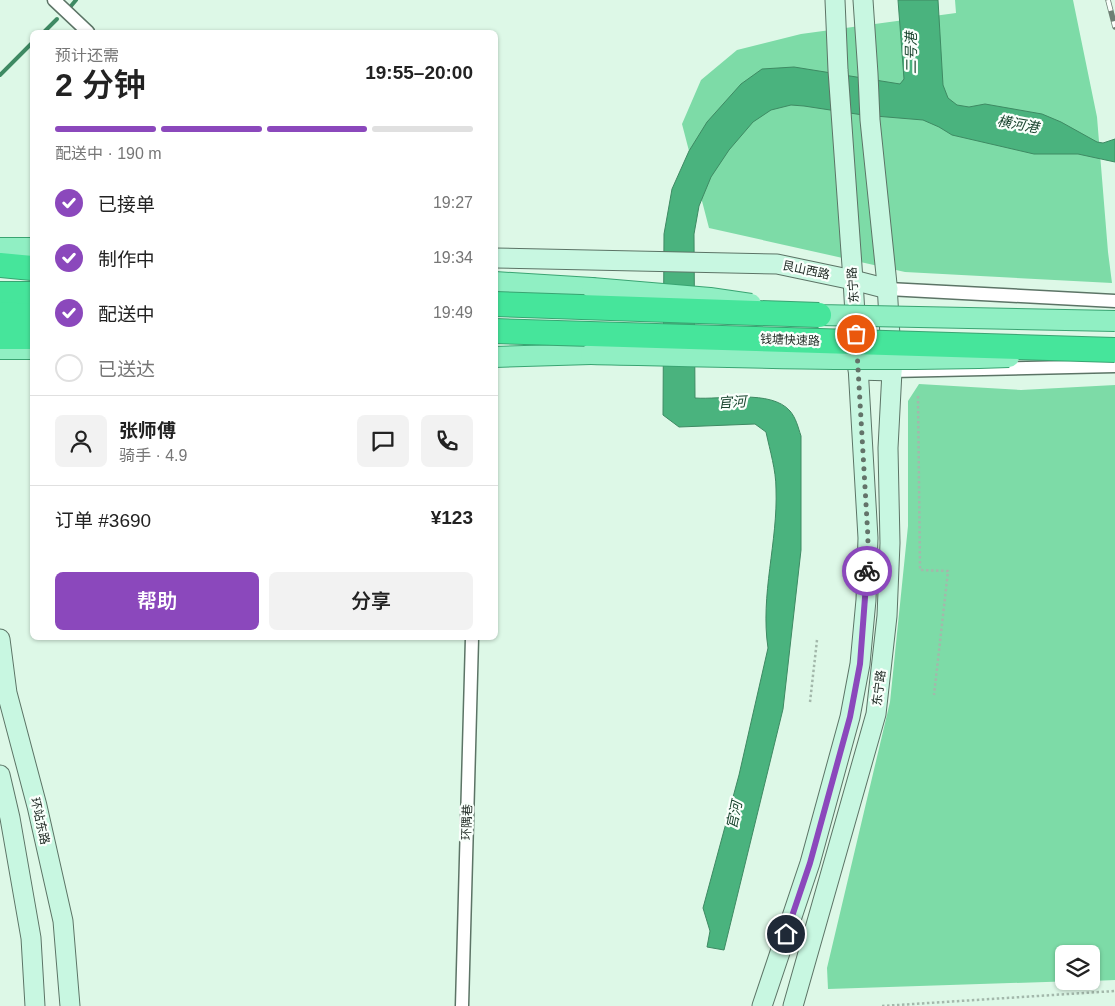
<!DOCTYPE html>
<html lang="zh">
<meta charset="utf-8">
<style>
:root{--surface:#fff;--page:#f2f2f2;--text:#222;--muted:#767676;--line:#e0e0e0;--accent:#8b48bc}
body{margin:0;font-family:Helvetica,"Noto Sans SC",sans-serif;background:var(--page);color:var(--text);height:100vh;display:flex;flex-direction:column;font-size:19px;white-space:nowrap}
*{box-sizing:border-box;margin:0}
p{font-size:16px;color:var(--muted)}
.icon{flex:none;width:28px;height:28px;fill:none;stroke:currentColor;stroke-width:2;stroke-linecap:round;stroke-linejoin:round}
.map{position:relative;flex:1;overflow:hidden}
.details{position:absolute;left:30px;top:30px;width:468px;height:610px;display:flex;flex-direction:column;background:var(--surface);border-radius:8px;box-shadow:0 1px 4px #0004}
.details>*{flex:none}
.fabs{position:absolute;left:1055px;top:945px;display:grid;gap:10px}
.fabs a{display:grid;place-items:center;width:45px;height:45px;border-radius:8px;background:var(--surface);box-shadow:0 1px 4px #0004;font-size:25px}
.pin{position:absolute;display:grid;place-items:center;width:42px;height:42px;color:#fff;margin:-21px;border:2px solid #fff;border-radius:50%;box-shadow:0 1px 5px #0007}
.courier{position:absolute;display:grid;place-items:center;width:50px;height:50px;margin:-25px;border:4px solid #8b48bc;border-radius:50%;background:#fff;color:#222;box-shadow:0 1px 6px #0007}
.overview em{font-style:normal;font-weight:600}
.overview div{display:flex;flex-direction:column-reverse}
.overview{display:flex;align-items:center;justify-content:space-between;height:85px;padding:0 25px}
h1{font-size:32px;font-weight:600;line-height:38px}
.bar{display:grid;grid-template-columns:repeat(4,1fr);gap:8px 5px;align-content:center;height:60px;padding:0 25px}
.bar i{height:6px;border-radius:4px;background:var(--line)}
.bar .on{background:var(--accent)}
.bar p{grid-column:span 4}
.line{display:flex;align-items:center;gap:12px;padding:0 25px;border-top:1px solid var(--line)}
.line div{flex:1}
.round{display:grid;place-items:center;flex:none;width:52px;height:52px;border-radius:8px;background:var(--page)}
ol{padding:0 25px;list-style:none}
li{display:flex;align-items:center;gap:15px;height:55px}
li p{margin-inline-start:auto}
li .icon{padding:5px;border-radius:50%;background:var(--accent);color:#fff;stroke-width:4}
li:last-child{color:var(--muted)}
li i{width:28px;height:28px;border:2px solid var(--line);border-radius:50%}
.action{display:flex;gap:10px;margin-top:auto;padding:10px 25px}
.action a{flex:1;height:58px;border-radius:8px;background:var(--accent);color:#fff;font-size:20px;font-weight:600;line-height:58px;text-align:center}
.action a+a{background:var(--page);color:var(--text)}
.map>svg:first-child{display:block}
.green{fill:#7ddba7}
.water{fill:#4ab37e;stroke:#3e8a63}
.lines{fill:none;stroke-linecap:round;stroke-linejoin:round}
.stream{stroke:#3e8a63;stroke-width:4}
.street-casing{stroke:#5c7466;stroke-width:15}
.secondary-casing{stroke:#5c7466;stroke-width:21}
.primary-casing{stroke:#39a472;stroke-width:22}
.highway-casing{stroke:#39a472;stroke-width:26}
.path{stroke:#a3b8ab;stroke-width:2.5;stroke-dasharray:2.5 2.5;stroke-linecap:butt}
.street{stroke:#fff;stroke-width:12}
.secondary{stroke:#c8f7e1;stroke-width:19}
.primary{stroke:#90efc3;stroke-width:20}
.highway{stroke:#46e59b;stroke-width:24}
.rail-casing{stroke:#6f8075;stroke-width:5.5}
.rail{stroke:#f9fffb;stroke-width:4;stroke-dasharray:11;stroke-linecap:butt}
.primary-bridge-casing{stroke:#39a472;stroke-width:22;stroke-linecap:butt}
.highway-bridge-casing{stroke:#39a472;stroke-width:26;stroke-linecap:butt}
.primary-bridge{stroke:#90efc3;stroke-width:20}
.highway-bridge{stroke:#46e59b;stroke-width:24}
.done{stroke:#637369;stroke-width:5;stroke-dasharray:0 9}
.route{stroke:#8b48bc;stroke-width:6}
.labels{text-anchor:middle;stroke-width:4.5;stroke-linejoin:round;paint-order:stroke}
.street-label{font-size:12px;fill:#212b25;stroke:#f9fffb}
.water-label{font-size:14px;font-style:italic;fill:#19442e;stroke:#f9fffb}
</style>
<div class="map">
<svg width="1115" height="1006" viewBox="0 0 1115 1006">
<rect width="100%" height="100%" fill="#ddf8e7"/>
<g class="green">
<polygon points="955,0 1073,0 1097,117 1108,252 1112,283 905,272 709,228 682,124 701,80 737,50 801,34 956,13"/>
<polygon points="919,384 1021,390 1115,385 1115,980 1091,981 1091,954 1064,954 1064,981 1076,981 828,989 827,968 890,702 908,526 908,401"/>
</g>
<path class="water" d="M898 0H938L943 85 948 98 957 105 969 107 985 104 1042 114 1061 122 1097 142 1103 143 1115 139V162L1078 154H1034L952 135 939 127 923 120 863 115 804 106 791 105 771 110 753 122 729 150 711 177 699 206 694 234 695 398C721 400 771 389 790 411 796 418 798 427 801 436V550L783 709 724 950 707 947 710 931 703 908 739 775 768 648C760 595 778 542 776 489 776 470 770 451 766 432L755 424 679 427 663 415 664 234 672 189 689 151 707 122 741 84 762 69 794 67 900 84 904 79Z"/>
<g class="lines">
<g class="stream">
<polyline points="71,6 76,0"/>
<polyline points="44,32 57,19"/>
<polyline points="0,75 32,43"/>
</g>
<defs>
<g id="street">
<polyline points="54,0 88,32"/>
<polyline points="888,289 1115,301"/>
<polyline points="892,371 1115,366"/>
<polyline points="462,1006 472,638"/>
</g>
<g id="secondary">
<polyline points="495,258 777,264 853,280 888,289"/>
<polyline points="858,370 892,371"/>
<polyline points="0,639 7,693 37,806 63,921 70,1006"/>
<polyline points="0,775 10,818 31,938 35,1006"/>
<polyline points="762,1006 810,863 850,717 860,664 866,600 868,538 853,280 838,70 835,0"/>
<polyline points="793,1006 876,714 887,616 890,543 888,448 892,371 887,284 870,120 868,74 863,0"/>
</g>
<g id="primary">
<polyline points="0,248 32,248"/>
<polyline points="495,282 592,288"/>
<polyline points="0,349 32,349"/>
<polyline points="495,357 591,354"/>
</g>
<g id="highway">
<polyline points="0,265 32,268"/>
<polyline points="0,294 32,294"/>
<polyline points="0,314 32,316"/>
<polyline points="0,337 32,337"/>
</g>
</defs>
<use href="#street" class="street-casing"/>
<use href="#secondary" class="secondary-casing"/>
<use href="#primary" class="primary-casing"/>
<use href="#highway" class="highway-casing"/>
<g class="path">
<polyline points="918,396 920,570 948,571 934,695"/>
<polyline points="810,702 817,640"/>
<polyline points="882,1006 1115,991"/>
</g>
<use href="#street" class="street"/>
<use href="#secondary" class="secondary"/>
<use href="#primary" class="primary"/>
<use href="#highway" class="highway"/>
<defs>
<polyline id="rail" points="1108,0 1115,27"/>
</defs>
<use href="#rail" class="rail-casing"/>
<use href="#rail" class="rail"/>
<defs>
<g id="primary-bridge">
<polyline points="592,288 710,298 751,304"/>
<polyline points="805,313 819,315 1115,321"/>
<path d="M591 354C730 357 870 362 1009 357"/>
</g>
<g id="highway-bridge">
<polyline points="495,304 819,315"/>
<polyline points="495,331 1115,350"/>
</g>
</defs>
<use href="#primary-bridge" class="primary-bridge-casing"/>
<use href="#highway-bridge" class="highway-bridge-casing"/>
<use href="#primary-bridge" class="primary-bridge"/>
<use href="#highway-bridge" class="highway-bridge"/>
</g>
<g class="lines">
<polyline class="done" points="856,334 868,538 867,571"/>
<polyline class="route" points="786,934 810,863 850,717 860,664 867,571"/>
</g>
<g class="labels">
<g class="street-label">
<text transform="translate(806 270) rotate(12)" y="4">艮山西路</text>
<text transform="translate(853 285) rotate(-94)" y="4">东宁路</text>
<text transform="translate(790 340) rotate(2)" y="4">钱塘快速路</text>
<text transform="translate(879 688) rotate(-83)" y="4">东宁路</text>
<text transform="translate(40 821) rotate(77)" y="4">环站东路</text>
<text transform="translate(467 822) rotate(-88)" y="4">环隅巷</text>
</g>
<g class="water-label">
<text transform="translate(911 53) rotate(-90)" y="5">二号港</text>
<text transform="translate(1018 124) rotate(10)" y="5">横河港</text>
<text transform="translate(732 402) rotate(-3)" y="5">官河</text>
<text transform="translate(734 815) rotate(-78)" y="5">官河</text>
</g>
</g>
</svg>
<div class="fabs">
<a><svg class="icon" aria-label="layers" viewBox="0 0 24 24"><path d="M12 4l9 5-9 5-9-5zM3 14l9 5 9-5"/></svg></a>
</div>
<div class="pin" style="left:856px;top:334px;background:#ea580c"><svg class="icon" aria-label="bag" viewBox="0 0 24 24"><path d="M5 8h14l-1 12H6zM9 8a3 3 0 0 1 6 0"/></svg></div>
<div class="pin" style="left:786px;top:934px;background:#1f2937"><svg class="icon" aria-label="home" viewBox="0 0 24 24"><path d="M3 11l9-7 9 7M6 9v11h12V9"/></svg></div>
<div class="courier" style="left:867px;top:571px"><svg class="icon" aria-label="bike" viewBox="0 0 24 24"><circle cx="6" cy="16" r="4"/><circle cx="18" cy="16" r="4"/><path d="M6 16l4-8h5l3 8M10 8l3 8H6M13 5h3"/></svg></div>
<section class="details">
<div class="overview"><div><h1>2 分钟</h1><p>预计还需</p></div><em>19:55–20:00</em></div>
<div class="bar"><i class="on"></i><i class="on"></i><i class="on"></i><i></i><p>配送中 · 190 m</p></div>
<ol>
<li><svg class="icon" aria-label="check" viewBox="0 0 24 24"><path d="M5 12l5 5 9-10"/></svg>已接单<p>19:27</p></li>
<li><svg class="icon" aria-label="check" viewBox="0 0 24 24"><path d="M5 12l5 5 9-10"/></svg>制作中<p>19:34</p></li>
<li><svg class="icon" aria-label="check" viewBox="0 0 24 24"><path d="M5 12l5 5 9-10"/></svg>配送中<p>19:49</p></li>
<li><i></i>已送达</li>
</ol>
<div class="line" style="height:90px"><a class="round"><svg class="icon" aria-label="person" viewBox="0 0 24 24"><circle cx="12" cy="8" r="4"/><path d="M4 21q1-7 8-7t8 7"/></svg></a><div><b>张师傅</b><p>骑手 · 4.9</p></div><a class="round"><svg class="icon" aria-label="chat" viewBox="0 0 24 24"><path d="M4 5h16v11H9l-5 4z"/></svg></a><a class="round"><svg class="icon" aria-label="phone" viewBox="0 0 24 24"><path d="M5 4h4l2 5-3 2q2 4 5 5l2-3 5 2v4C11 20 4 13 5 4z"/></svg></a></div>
<div class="line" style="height:65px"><div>订单 #3690</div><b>¥123</b></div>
<div class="action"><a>帮助</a><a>分享</a></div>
</section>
</div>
